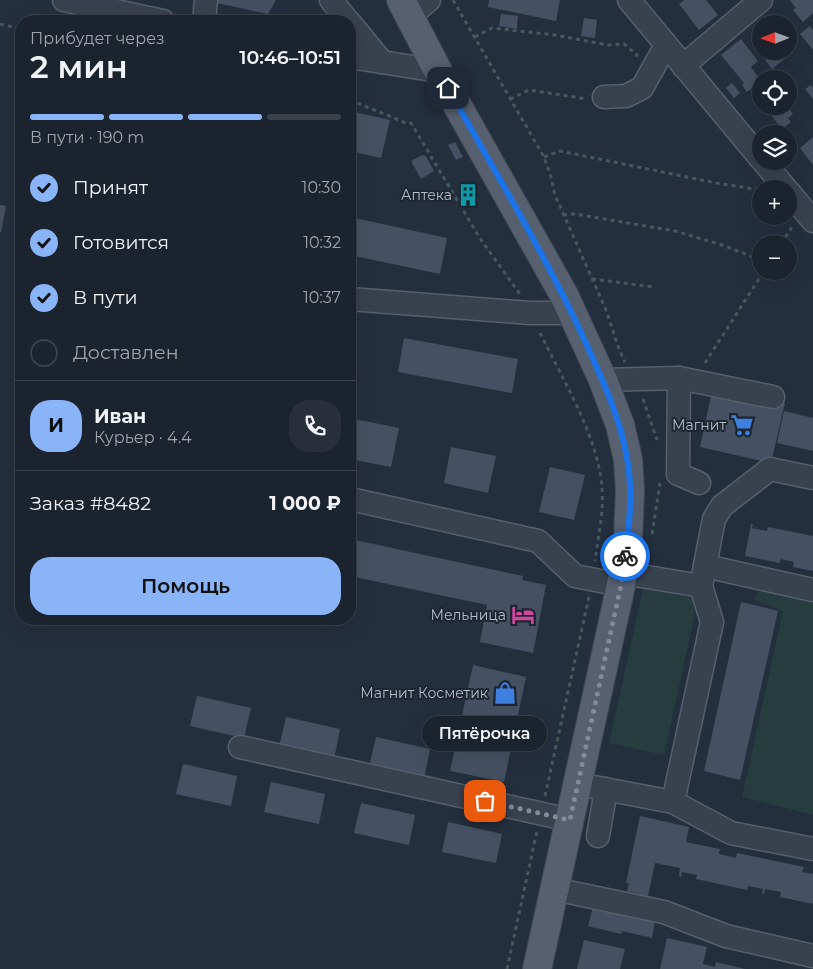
<!DOCTYPE html>
<html lang="ru">
<meta charset="utf-8">
<style>
:root{--surface:#1b232e;--page:#282f3a;--text:#f1f3f6;--muted:#a0a4aa;--line:#39404a;--accent:#8ab4f8}
body{margin:0;font-family:Montserrat,sans-serif;background:var(--page);color:var(--text);height:100vh;display:flex;flex-direction:column;font-size:19px;white-space:nowrap}
*{box-sizing:border-box;margin:0}
p{font-size:16px;color:var(--muted)}
.icon{flex:none;width:28px;height:28px;fill:none;stroke:currentColor;stroke-width:2;stroke-linecap:round;stroke-linejoin:round}
.map{position:relative;flex:1;overflow:hidden}
.details{position:absolute;left:15px;top:15px;width:341px;height:610px;display:flex;flex-direction:column;background:var(--surface);border-radius:20px;box-shadow:0 5px 20px #0002,0 0 0 1px var(--line)}
.details>*{flex:none}
.needle{width:32px;rotate:269deg}
.buttons{position:absolute;left:752px;top:15px;display:grid;gap:10px}
.buttons a{display:grid;place-items:center;width:45px;height:45px;border-radius:50%;background:var(--surface);box-shadow:0 5px 20px #0002,0 0 0 1px var(--line);font-size:25px}
.pin{position:absolute;display:grid;place-items:center;width:42px;height:42px;color:#fff;margin:-21px;border-radius:10px;box-shadow:0 2px 8px #0006}
.courier{position:absolute;display:grid;place-items:center;width:50px;height:50px;margin:-25px;border:4px solid #1a73e8;border-radius:50%;background:#fff;color:#222;box-shadow:0 1px 6px #0007}
.bubble{position:absolute;height:35px;border-radius:18px;background:var(--surface);box-shadow:0 5px 20px #0002,0 0 0 1px var(--line);font-size:16px;font-weight:600;line-height:35px;text-align:center}
.headline em{font-style:normal;font-weight:600}
.headline div{display:flex;flex-direction:column-reverse}
.headline{display:flex;align-items:center;justify-content:space-between;height:85px;padding:0 15px}
h1{font-size:32px;font-weight:600;line-height:38px}
.bar{display:grid;grid-template-columns:repeat(4,1fr);gap:8px 5px;align-content:center;height:60px;padding:0 15px}
.bar i{height:6px;border-radius:4px;background:var(--line)}
.bar .on{background:var(--accent)}
.bar p{grid-column:span 4}
.line{display:flex;align-items:center;gap:12px;padding:0 15px;border-top:1px solid var(--line)}
.line div{flex:1}
.round{display:grid;place-items:center;flex:none;width:52px;height:52px;border-radius:20px;background:var(--page)}
ol{padding:0 15px;list-style:none}
li{display:flex;align-items:center;gap:15px;height:55px}
li p{margin-inline-start:auto}
li .icon{padding:5px;border-radius:50%;background:var(--accent);color:#111;stroke-width:4}
li:last-child{color:var(--muted)}
li i{width:28px;height:28px;border:2px solid var(--line);border-radius:50%}
.primary-button{display:flex;gap:10px;margin-top:auto;padding:10px 15px}
.primary-button a{flex:1;height:58px;border-radius:20px;background:var(--accent);color:#111;font-size:20px;font-weight:600;line-height:58px;text-align:center}
.map>svg:first-child{display:block}
.green{fill:#263c3f}
.building{fill:#455162}
.lines{fill:none;stroke-linecap:round;stroke-linejoin:round}
.minor-casing{stroke:#565f6c;stroke-width:25}
.major-casing{stroke:#414a57;stroke-width:30}
.path{stroke:#44595c;stroke-width:3;stroke-dasharray:4 4;stroke-linecap:butt}
.minor{stroke:#38414e;stroke-width:22}
.major{stroke:#56606e;stroke-width:28}
.done{stroke:#828b98;stroke-width:5;stroke-dasharray:0 9}
.route{stroke:#1a73e8;stroke-width:6}
.labels{text-anchor:middle;stroke-width:4;stroke-linejoin:round;paint-order:stroke}
.poi-label{font-size:14px;fill:#b4bcc9;stroke:#1d2633;text-anchor:end}
</style>
<div class="map">
<svg width="813" height="969" viewBox="0 0 813 969">
<rect width="100%" height="100%" fill="#242f3e"/>
<g class="green">
<polygon points="761,582 813,596 813,815 742,797 783,611 755,600"/>
<polygon points="643,589 698,599 664,755 609,743"/>
</g>
<g class="building">
<polygon points="217,0 276,0 268,14 217,3"/>
<polygon points="489,0 560,0 556,21 488,7"/>
<polygon points="684,0 706,0 718,15 699,30 679,4"/>
<polygon points="790,0 813,0 813,13 803,22 793,10 796,8"/>
<polygon points="501,14 518,16 517,29 499,26"/>
<polygon points="584,18 597,20 595,38 581,36"/>
<polygon points="810,26 813,30 813,50 800,34"/>
<polygon points="741,39 758,61 751,67 761,81 747,92 742,85 744,83 721,55"/>
<polygon points="789,49 792,53 772,69 765,60 777,51 789,51"/>
<polygon points="732,83 740,93 734,98 726,88"/>
<polygon points="811,85 813,88 813,99 805,89"/>
<polygon points="764,106 787,106 793,114 788,118 791,122 782,129"/>
<polygon points="350,111 390,120 381,158 350,151"/>
<polygon points="813,137 813,165 800,148"/>
<polygon points="455,142 463,157 456,160 448,145"/>
<polygon points="422,155 426,156 434,171 421,179 411,161"/>
<polygon points="464,189 470,190 474,198 466,202 461,191"/>
<polygon points="0,205 6,206 1,232 0,232"/>
<polygon points="350,217 447,238 440,274 350,255"/>
<polygon points="404,338 518,359 512,393 398,372"/>
<polygon points="713,387 785,403 771,463 700,447"/>
<polygon points="784,411 813,418 813,451 777,443"/>
<polygon points="350,418 399,428 391,467 350,459"/>
<polygon points="451,447 496,456 488,493 444,483"/>
<polygon points="550,467 585,475 574,520 539,512"/>
<polygon points="751,524 753,524 752,528 767,531 768,527 813,536 813,571 793,567 794,562 780,559 780,563 745,556"/>
<polygon points="350,539 523,576 522,580 546,585 533,653 480,642 487,605 350,576"/>
<polygon points="741,602 778,611 740,780 704,771"/>
<polygon points="473,665 526,677 504,782 450,771"/>
<polygon points="197,696 251,708 244,738 190,726"/>
<polygon points="286,717 340,729 334,759 279,747"/>
<polygon points="376,737 430,749 424,779 369,767"/>
<polygon points="183,764 237,776 231,806 176,794"/>
<polygon points="271,782 325,794 319,824 264,812"/>
<polygon points="361,803 415,815 409,845 354,833"/>
<polygon points="640,816 689,827 686,842 720,849 719,854 736,858 737,853 804,867 802,872 813,874 813,904 780,897 781,892 765,889 764,894 762,893 763,889 748,886 747,890 696,879 697,875 682,872 681,877 679,876 680,868 655,863 648,896 627,891 629,883 626,883"/>
<polygon points="448,822 502,834 496,863 442,852"/>
<polygon points="594,904 655,921 652,938 622,931 621,934 588,926"/>
<polygon points="667,938 707,947 703,964 715,967 716,962 745,969 660,969"/>
<polygon points="584,940 625,949 620,969 577,969"/>
</g>
<g class="lines">
<defs>
<g id="minor">
<polyline points="64,0 163,21"/>
<polyline points="331,0 348,21"/>
<polyline points="629,0 761,159"/>
<polyline points="410,16 429,0"/>
<polyline points="204,21 206,0"/>
<polyline points="350,23 382,62"/>
<polyline points="350,57 438,71"/>
<polyline points="683,66 761,0"/>
<polyline points="604,97 626,96 642,88 666,45"/>
<polyline points="763,161 786,189"/>
<polyline points="789,192 813,221"/>
<polyline points="350,299 530,313 572,313"/>
<polyline points="679,378 678,474 699,483"/>
<polyline points="603,380 679,378 773,397"/>
<polyline points="350,499 538,541 575,576 621,585"/>
<polyline points="705,566 813,590"/>
<polyline points="623,573 701,586 714,519 722,506 770,469 813,478"/>
<polyline points="240,747 570,820"/>
<polyline points="578,784 673,802 712,622 701,586"/>
<polyline points="673,802 731,833 813,849"/>
<polyline points="598,836 606,789"/>
<polyline points="554,889 664,912 726,936 813,956"/>
</g>
<polyline id="major" points="401,0 438,71 564,295 603,380 620,425 628,459 630,490 628,539 621,585 537,969"/>
</defs>
<use href="#minor" class="minor-casing"/>
<use href="#major" class="major-casing"/>
<g class="path">
<polyline points="453,0 544,157 551,177 555,195 606,310 619,349 625,362"/>
<polyline points="0,24 21,29"/>
<polyline points="475,37 492,28 555,35 607,45 624,44 638,56"/>
<polyline points="510,99 529,90 587,99"/>
<polyline points="350,100 406,123 411,123 481,240 520,294"/>
<polyline points="544,157 560,151 716,183 761,190"/>
<polyline points="563,215 575,214 675,231 722,245 761,260"/>
<polyline points="781,244 792,227"/>
<polyline points="592,279 654,287"/>
<path d="M540 333C562 378 599 438 602 489 604 512 598 538 595 561"/>
<polyline points="705,363 764,271"/>
<polyline points="643,399 657,440"/>
<polyline points="652,534 660,483"/>
<polyline points="545,796 589,597"/>
<polyline points="507,969 537,831"/>
</g>
<use href="#minor" class="minor"/>
<use href="#major" class="major"/>
</g>
<g class="lines">
<polyline class="done" points="485,801 570,820 621,585 625,556"/>
<path class="route" d="M448 88C495 172 545 254 585 341 602 379 620 417 627 458 633 490 630 524 625 556"/>
</g>
<defs>
<symbol id="building-bare" viewBox="-9 -9 18 18"><path d="M-4-6H4V6H1V3H-1V6H-4ZM-2.5-4.3h1.7v1.8h-1.7ZM.8-4.3h1.7v1.8H.8ZM-2.5-1h1.7V.8h-1.7ZM.8-1h1.7V.8H.8Z" fill="#0f9aa8" stroke="#1d2633" stroke-width="2.5" paint-order="stroke"/></symbol>
<symbol id="supermarket-bare" viewBox="-9 -9 18 18"><path d="M-6-5.5h2.5l.6 2H6L4.5 2H-2.5L-4.4-4H-6ZM-1.5 3.2a1.3 1.3 0 1 0 .1 0ZM3 3.2a1.3 1.3 0 1 0 .1 0Z" fill="#3f7fe0" stroke="#1d2633" stroke-width="2.5" paint-order="stroke"/></symbol>
<symbol id="hotel-bare" viewBox="-9 -9 18 18"><path d="M-6-4.5h1.5V1H6V5H4.5V3h-9V5H-6ZM-4 0a1.8 1.8 0 1 1 3.6 0ZM.5 0V-2.5h3Q6-2.5 6 0Z" fill="#d1479c" stroke="#1d2633" stroke-width="2.5" paint-order="stroke"/></symbol>
<symbol id="shop-bare" viewBox="-9 -9 18 18"><path d="M-5-2.5h2.3a2.7 3.5 0 0 1 5.4 0H5L5.5 6h-11ZM-1.5-2.5h3a1.5 2.3 0 0 0-3 0Z" fill="#3f7fe0" stroke="#1d2633" stroke-width="2.5" paint-order="stroke"/></symbol>
</defs>
<g fill-rule="evenodd">
<use href="#building-bare" x="452" y="179" width="32" height="32"/>
<use href="#supermarket-bare" x="726" y="409" width="32" height="32"/>
<use href="#hotel-bare" x="507" y="599" width="32" height="32"/>
<use href="#shop-bare" x="489" y="677" width="32" height="32"/>
</g>
<g class="labels">
<g class="poi-label">
<text x="452" y="200">Аптека</text>
<text x="726" y="430">Магнит</text>
<text x="506" y="620">Мельница</text>
<text x="488" y="698">Магнит Косметик</text>
</g>
</g>
</svg>
<div class="buttons">
<a><svg class="needle" viewBox="-14 -14 28 28"><path d="M0-13l5 13h-10z" fill="#e53935"/><path d="M0 13l5-13h-10z" fill="#a0a4aa"/></svg></a>
<a><svg class="icon" aria-label="locate" viewBox="0 0 24 24"><circle cx="12" cy="12" r="6"/><path d="M12 2v4M12 18v4M2 12h4M18 12h4"/></svg></a>
<a><svg class="icon" aria-label="layers" viewBox="0 0 24 24"><path d="M12 4l9 5-9 5-9-5zM3 14l9 5 9-5"/></svg></a>
<a>+</a>
<a>−</a>
</div>
<div class="pin" style="left:485px;top:801px;background:#ea580c"><svg class="icon" aria-label="bag" viewBox="0 0 24 24"><path d="M5 8h14l-1 12H6zM9 8a3 3 0 0 1 6 0"/></svg></div>
<div class="pin" style="left:448px;top:88px;background:#1f2937"><svg class="icon" aria-label="home" viewBox="0 0 24 24"><path d="M3 11l9-7 9 7M6 9v11h12V9"/></svg></div>
<div class="courier" style="left:625px;top:556px"><svg class="icon" aria-label="bike" viewBox="0 0 24 24"><circle cx="6" cy="16" r="4"/><circle cx="18" cy="16" r="4"/><path d="M6 16l4-8h5l3 8M10 8l3 8H6M13 5h3"/></svg></div>
<div class="bubble" style="left:422px;top:716px;width:125px">Пятёрочка</div>
<section class="details">
<div class="headline"><div><h1>2 мин</h1><p>Прибудет через</p></div><em>10:46–10:51</em></div>
<div class="bar"><i class="on"></i><i class="on"></i><i class="on"></i><i></i><p>В пути · 190 m</p></div>
<ol>
<li><svg class="icon" aria-label="check" viewBox="0 0 24 24"><path d="M5 12l5 5 9-10"/></svg>Принят<p>10:30</p></li>
<li><svg class="icon" aria-label="check" viewBox="0 0 24 24"><path d="M5 12l5 5 9-10"/></svg>Готовится<p>10:32</p></li>
<li><svg class="icon" aria-label="check" viewBox="0 0 24 24"><path d="M5 12l5 5 9-10"/></svg>В пути<p>10:37</p></li>
<li><i></i>Доставлен</li>
</ol>
<div class="line" style="height:90px"><b class="round" style="background:var(--accent);color:#111">И</b><div><b>Иван</b><p>Курьер · 4.4</p></div><a class="round"><svg class="icon" aria-label="phone" viewBox="0 0 24 24"><path d="M5 4h4l2 5-3 2q2 4 5 5l2-3 5 2v4C11 20 4 13 5 4z"/></svg></a></div>
<div class="line" style="height:65px"><div>Заказ #8482</div><b>1 000 ₽</b></div>
<div class="primary-button"><a>Помощь</a></div>
</section>
</div>
